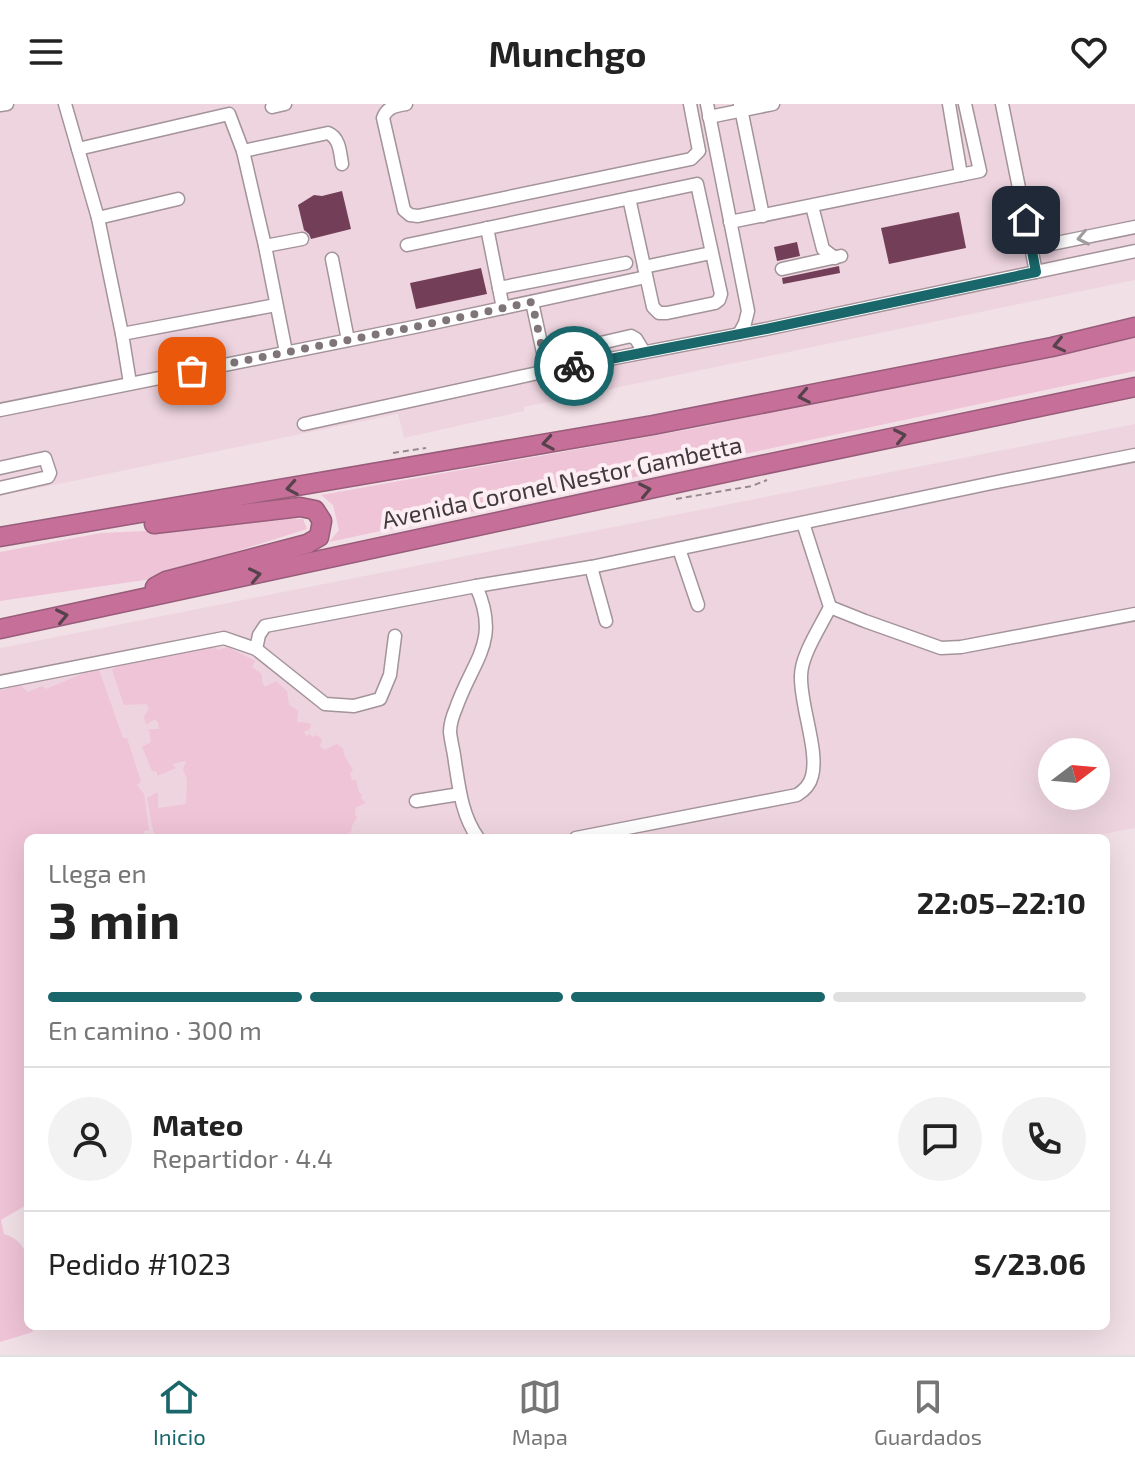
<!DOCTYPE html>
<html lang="es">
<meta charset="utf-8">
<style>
:root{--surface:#fff;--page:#f2f2f2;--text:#222;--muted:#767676;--line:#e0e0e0;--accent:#19676b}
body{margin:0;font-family:"Exo 2",sans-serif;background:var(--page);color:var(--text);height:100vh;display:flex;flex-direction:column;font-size:30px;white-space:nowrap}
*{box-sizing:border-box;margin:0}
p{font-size:26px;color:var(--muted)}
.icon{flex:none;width:44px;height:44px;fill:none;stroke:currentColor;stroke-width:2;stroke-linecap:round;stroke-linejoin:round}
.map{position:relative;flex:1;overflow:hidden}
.drawer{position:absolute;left:24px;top:730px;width:1086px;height:496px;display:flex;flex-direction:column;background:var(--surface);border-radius:12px;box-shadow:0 8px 32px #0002}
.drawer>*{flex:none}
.needle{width:52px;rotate:74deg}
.tools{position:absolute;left:1038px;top:634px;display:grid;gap:16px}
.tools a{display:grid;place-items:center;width:72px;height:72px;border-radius:50%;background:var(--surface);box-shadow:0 8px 32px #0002;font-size:40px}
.pin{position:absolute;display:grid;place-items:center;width:68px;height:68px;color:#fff;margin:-34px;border-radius:16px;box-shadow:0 4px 12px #0006}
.courier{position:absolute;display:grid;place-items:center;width:80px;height:80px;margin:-40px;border:6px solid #19676b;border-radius:50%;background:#fff;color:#222;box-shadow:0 2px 10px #0007}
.overview em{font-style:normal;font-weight:700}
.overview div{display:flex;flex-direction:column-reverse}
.overview{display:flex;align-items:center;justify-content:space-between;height:136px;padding:0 24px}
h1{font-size:52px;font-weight:700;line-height:60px}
.bar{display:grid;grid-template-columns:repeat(4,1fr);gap:12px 8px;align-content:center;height:96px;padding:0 24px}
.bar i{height:10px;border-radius:6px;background:var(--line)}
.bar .selected{background:var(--accent)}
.bar p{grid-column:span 4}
.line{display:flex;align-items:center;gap:20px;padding:0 24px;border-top:2px solid var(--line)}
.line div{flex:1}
.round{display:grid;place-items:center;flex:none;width:84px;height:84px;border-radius:42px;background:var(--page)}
header{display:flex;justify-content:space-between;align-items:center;height:104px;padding:0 24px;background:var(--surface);font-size:36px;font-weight:700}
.dock{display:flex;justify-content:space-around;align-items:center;height:112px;border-top:2px solid var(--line);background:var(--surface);font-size:22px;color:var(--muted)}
.dock a{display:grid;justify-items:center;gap:4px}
.dock .selected{color:var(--accent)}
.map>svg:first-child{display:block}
.built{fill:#eed4df;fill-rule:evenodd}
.green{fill:#efc4d6}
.building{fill:#733e58}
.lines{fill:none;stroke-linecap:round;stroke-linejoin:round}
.minor-casing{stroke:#a3939a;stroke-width:15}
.highway-casing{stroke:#975c79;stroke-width:21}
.path{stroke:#95898e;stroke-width:2;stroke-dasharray:6 4;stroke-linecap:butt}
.minor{stroke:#fff;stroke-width:12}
.highway{stroke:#c66f99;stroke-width:18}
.oneway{stroke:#a09c9e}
.oneway2{stroke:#55424b}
.done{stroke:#7f7478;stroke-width:8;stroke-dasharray:0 14.4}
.route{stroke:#19676b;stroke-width:10}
.labels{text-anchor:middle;stroke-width:8;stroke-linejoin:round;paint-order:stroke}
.street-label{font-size:24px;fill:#413a3d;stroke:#fdeef4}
</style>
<header><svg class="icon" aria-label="menu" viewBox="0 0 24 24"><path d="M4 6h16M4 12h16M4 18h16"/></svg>Munchgo<svg class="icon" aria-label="heart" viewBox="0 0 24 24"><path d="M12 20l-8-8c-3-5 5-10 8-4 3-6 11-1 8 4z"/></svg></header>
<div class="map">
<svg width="1135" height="1251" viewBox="0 0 1135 1251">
<rect width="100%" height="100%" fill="#f2e0e7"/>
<g class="built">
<polygon points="0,0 1135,0 1135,176 524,303 524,307 404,334 398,310 0,392"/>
<path d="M1135 320V724L1083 734H28L0 961V544ZM1052 648H1096V692H1052Z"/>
</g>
<g class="green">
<polygon points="1135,230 1135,267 329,438 339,426 333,401 321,391 697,324"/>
<polygon points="281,415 303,415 307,425 199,459 172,472 0,497 0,448 101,429 187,425"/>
<path d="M214 539 217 546 228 543 255 557 252 563 262 570V578L265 583 276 577 287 587 289 600 298 607 297 618 309 619 311 622 309 626 304 627 306 632 309 630 313 633 317 631 322 636 320 642 324 646 337 640 343 644 344 651 353 666 350 669 352 676H356L359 688 362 691 361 694 366 699 356 703 355 711 357 713 352 722 351 729 348 728 350 734H156C151 723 150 707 147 694L158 688V704L186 700 187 675 183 665 186 657 172 660 176 664 157 672V668L152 667 142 643 151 638 149 625H159L158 619 155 615 146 621 144 613 149 604 146 600 124 601 112 566 118 562Z"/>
<path d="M98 563 123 634H127L141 678 137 681 144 690 149 726 144 727V734H28V1100L1 1116 4 1130C41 1141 24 1182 26 1209 27 1214 28 1218 28 1222H31L33 1228 0 1238V587L20 581 28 588 42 582 46 585Z"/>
</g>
<g class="building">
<polygon points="342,87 351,125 311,135 309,130 304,126 298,101 314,91 322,92"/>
<polygon points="959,108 966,144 889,160 881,124"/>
<polygon points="797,138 800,152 777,157 774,143"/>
<polygon points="839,162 840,169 783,180 782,174"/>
<polygon points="481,164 487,190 416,205 410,179"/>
</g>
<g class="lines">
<defs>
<g id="minor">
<polyline points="65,0 98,114 122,230 130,279"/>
<path d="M406 0C395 2 387 3 383 14L404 106 410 111 418 112 691 55 699 47 690 0"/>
<polyline points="707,0 748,207 745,219 739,230"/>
<polyline points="740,0 763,112"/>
<polyline points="949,0 961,71"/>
<polyline points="1002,0 1036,168"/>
<polyline points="0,1 7,0"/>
<polyline points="272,3 285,0"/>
<polyline points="709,13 773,0"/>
<polyline points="78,45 229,10 243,47 265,142 286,248"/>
<path d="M243 47 328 29C340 34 340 49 342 60"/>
<polyline points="812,102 823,145 835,154"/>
<polyline points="98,114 178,95"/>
<polyline points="730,118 980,67 965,0"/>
<polyline points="487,124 503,204"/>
<polyline points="407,141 697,80 721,190 719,196 715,199 667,209 659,209 653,203 629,94"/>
<polyline points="265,142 302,135"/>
<polyline points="1032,144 1135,123"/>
<polyline points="332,155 348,236"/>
<polyline points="644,163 711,149"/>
<polyline points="782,165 841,152"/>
<polyline points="499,184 626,159"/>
<polyline points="532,198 547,267"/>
<polyline points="122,230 276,201"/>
<polyline points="566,247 631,232 636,235 644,248"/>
<polyline points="0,306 419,222 646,173"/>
<polyline points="304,320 547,267 766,225 1135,147"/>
<polyline points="0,364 45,354 50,369 48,373 0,384"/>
<polyline points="679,445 698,501"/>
<polyline points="591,463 606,517"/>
<path d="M476 482C501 538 473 555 456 604 453 611 450 620 450 628 451 638 454 648 455 658 459 684 462 712 478 734"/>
<polyline points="830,503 865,517 941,544 961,543 1135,510"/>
<polyline points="256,545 259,531 265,522 476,482 591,463 992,379 1135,351"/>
<polyline points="0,578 224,534 256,545 325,600 354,602 380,595 390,571 395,532"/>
<polyline points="416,697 460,690"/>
<path d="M576 734 797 691C805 686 810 681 812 672 819 647 800 601 801 572 801 551 821 522 830 503L803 419"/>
</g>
<g id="highway">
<polyline points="154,420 300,403 315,406 322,417 319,433 307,440 166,477 155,483"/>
<polyline points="0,433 653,321 1052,243 1135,223"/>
<polyline points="0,525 752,363 1135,283"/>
</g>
</defs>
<use href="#minor" class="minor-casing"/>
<use href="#highway" class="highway-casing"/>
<g class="path">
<polyline points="393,349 426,344"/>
<polyline points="676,395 752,382 767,376"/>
</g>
<use href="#minor" class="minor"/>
<use href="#highway" class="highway"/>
</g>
<defs><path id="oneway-chevron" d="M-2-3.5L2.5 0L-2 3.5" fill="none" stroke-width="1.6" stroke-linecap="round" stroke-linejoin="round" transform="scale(2)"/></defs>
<use class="oneway" href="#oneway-chevron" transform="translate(1083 134) rotate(168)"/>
<g class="oneway2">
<use href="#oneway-chevron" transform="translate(1059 241) rotate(167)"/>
<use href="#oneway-chevron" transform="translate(804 292) rotate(169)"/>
<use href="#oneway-chevron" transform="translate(900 332) rotate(-12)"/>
<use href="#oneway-chevron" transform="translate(548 339) rotate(170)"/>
<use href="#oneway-chevron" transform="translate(292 384) rotate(170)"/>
<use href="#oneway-chevron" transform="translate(645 386) rotate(-12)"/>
<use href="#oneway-chevron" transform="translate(255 471) rotate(-12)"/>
<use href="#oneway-chevron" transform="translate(62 512) rotate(-12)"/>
</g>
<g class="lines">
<polyline class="done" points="192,267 419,222 532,198 547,267 574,262"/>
<polyline class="route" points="574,262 766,225 1036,168 1026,116"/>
</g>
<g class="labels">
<g class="street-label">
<text transform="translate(562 379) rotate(-12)" y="8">Avenida Coronel Nestor Gambetta</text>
</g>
</g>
</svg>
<div class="tools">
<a><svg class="needle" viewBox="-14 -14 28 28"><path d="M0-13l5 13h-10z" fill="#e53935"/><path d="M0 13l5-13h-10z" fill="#767676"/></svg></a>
</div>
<div class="pin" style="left:192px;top:267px;background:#ea580c"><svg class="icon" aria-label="bag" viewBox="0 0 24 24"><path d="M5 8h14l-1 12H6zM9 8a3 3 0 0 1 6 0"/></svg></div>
<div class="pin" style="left:1026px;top:116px;background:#1f2937"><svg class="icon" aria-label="home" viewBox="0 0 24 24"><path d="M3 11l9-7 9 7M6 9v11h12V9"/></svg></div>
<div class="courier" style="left:574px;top:262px"><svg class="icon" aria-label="bike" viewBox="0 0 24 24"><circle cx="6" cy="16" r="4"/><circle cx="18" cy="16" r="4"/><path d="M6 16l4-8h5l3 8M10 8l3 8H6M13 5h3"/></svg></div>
<section class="drawer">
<div class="overview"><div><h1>3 min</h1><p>Llega en</p></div><em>22:05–22:10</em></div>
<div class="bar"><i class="selected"></i><i class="selected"></i><i class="selected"></i><i></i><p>En camino · 300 m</p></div>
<div class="line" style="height:144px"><a class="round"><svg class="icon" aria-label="person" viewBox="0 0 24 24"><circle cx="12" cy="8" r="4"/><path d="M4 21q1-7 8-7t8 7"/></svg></a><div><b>Mateo</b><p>Repartidor · 4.4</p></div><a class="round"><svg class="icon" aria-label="chat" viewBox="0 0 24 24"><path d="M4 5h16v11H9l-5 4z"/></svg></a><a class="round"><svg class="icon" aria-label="phone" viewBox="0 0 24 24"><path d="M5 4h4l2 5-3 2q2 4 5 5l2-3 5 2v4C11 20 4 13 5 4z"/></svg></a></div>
<div class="line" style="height:104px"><div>Pedido #1023</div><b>S/23.06</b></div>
</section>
</div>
<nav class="dock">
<a class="selected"><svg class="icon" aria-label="home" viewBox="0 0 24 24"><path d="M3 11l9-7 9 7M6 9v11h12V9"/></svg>Inicio</a>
<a><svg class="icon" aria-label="map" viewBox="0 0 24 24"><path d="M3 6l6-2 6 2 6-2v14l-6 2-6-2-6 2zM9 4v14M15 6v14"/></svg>Mapa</a>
<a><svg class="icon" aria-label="saved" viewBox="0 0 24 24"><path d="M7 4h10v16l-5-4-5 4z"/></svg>Guardados</a>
</nav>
